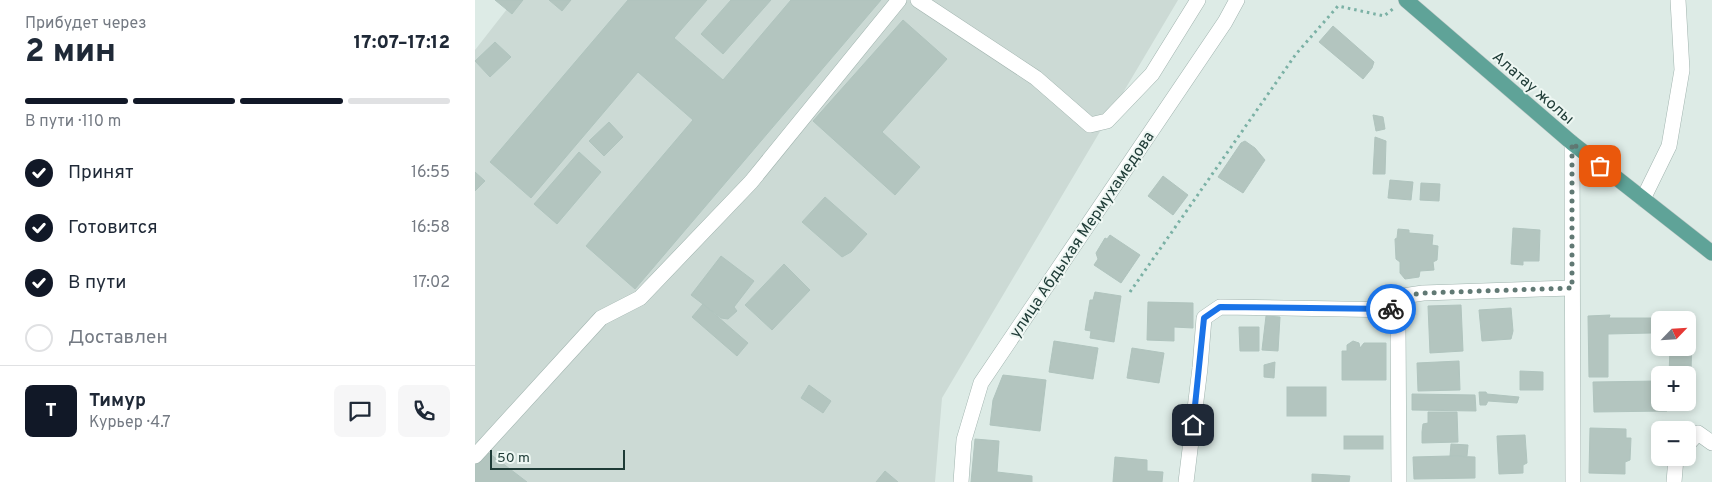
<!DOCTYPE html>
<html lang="ru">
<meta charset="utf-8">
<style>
:root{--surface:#fff;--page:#f6f6f7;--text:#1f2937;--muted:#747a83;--line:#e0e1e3;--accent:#111827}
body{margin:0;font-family:Overpass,sans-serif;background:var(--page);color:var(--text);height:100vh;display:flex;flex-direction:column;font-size:19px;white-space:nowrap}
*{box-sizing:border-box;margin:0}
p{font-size:16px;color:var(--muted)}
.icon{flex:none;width:28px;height:28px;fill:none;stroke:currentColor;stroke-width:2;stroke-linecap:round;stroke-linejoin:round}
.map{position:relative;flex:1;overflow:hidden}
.drawer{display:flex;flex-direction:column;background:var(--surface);width:475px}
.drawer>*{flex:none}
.needle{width:32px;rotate:65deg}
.fabs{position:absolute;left:1176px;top:311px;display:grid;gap:10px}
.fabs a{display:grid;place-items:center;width:45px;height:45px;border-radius:8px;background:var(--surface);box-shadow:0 2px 8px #0003;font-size:25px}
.scale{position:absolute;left:15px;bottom:12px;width:135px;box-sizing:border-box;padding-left:5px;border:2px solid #1e3b36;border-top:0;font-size:14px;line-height:18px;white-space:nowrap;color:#1e3b36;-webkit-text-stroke:4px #eef7f3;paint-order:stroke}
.pin{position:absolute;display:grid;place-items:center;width:42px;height:42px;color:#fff;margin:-21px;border-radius:10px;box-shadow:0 2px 8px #0006}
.courier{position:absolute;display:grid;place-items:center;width:50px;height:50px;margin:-25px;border:4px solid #1a73e8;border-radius:50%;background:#fff;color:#222;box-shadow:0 1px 6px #0007}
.head em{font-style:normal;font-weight:800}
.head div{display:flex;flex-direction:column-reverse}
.head{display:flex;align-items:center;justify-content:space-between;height:85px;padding:0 25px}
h1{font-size:32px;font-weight:800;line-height:38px}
.bar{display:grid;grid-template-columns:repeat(4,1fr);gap:8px 5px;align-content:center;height:60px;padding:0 25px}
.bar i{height:6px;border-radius:4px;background:var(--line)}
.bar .active{background:var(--accent)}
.bar p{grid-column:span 4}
.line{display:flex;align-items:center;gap:12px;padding:0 25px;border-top:1px solid var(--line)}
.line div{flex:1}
.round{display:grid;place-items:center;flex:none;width:52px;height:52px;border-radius:8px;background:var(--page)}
ol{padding:0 25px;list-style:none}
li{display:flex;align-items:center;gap:15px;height:55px}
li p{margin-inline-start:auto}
li .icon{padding:5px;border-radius:50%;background:var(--accent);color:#fff;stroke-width:4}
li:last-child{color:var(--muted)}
li i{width:28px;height:28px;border:2px solid var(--line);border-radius:50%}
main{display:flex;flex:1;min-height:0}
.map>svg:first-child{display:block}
.built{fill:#ccdad5}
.building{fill:#b3c5bf;stroke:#b0c4be}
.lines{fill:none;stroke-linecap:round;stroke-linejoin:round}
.minor-casing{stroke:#a0b3ae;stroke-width:16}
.major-casing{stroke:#c0c8c7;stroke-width:16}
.path{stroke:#7bb1a5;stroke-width:3;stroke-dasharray:2.5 4;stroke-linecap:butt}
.minor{stroke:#fff;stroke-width:15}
.major{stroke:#5fa398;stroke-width:15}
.done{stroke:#617974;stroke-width:5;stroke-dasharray:0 9}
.route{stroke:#1a73e8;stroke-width:6}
.labels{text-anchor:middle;stroke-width:4;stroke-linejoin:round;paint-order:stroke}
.street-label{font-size:16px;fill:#1e3b36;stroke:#eef7f3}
</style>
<main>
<section class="drawer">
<div class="head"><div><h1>2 мин</h1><p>Прибудет через</p></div><em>17:07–17:12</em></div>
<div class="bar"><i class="active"></i><i class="active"></i><i class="active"></i><i></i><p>В пути · 110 m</p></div>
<ol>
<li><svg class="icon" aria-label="check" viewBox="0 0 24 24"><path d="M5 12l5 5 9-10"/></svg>Принят<p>16:55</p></li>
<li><svg class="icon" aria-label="check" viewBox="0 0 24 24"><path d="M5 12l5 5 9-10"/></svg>Готовится<p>16:58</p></li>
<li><svg class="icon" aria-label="check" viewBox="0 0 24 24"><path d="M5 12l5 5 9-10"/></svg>В пути<p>17:02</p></li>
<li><i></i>Доставлен</li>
</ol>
<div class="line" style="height:90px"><b class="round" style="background:var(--accent);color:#fff">Т</b><div><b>Тимур</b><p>Курьер · 4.7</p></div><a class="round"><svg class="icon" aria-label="chat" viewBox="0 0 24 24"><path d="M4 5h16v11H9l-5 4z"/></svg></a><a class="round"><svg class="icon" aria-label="phone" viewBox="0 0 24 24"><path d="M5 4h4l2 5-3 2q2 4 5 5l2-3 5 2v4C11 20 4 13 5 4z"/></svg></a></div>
</section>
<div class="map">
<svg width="1237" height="482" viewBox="0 0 1237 482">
<rect width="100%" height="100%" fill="#ddebe6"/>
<polygon class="built" points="39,0 703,0 467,398 460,482 0,482 0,50"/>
<g class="building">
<polygon points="20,0 48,0 37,14"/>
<polygon points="74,0 96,0 87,11"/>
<polygon points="153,0 232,0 199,38 248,80 316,0 406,0 160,289 111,246 218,120 163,72 56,198 15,162"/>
<polygon points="256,0 296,0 248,54 226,34"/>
<polygon points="428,20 472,59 407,132 445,167 420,195 338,121"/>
<polygon points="858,26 899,62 897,68 888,79 844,42"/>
<polygon points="20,42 36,57 15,77 0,61"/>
<polygon points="898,115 908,117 910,129 901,131"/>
<polygon points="134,122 148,137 129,156 114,141"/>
<polygon points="900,137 911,141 910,174 898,174"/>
<polygon points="770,141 780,148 790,160 768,193 743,177 766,143"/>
<polygon points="104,152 126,172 82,224 59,204"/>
<polygon points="0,172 10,181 0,191"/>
<polygon points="688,176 713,195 698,215 673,196"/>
<polygon points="915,180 938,182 936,200 913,198"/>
<polygon points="946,183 965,184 964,201 945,200"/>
<polygon points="350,197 392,234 376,252 367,257 327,222"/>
<polygon points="1038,228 1065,230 1064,261 1048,261 1048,265 1036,264"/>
<polygon points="923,229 934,230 934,233 958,235 957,245 963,246 962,260 958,262 959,270 945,271 944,277 930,279 925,273 925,262 921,259 920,239 922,238"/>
<polygon points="635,235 665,255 646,283 619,265 623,259 621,253 630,238 632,239"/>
<polygon points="246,256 279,281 259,307 262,311 253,319 246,318 216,295"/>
<polygon points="309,264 335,290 297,330 270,305"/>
<polygon points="620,292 646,296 639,342 615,338 616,331 610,330 615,300 618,300"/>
<polygon points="673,302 718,303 718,328 699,327 699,341 672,340"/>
<polygon points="228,304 273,343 262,356 217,317"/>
<polygon points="986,305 988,351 955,353 953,306"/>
<polygon points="1036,308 1038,331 1036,339 1007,341 1004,310"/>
<polygon points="1135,315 1134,318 1176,318 1176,333 1133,334 1133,377 1114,377 1113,316"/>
<polygon points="791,316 805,317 803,351 787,350"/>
<polygon points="764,327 784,327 784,351 765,351"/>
<polygon points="1212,336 1217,336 1215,407 1193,407 1193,402 1212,402 1212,375 1194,375 1195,348 1212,348"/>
<polygon points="579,341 623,348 618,379 574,372"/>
<polygon points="878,341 884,343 885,348 889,343 911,343 911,380 867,380 867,351 872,351 872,345"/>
<polygon points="657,348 689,353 684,383 652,378"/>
<polygon points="984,361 985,390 943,391 942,363"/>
<polygon points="800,362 799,378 789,377 789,365"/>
<polygon points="1045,371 1068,372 1068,390 1045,390"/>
<polygon points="528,375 571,380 565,431 515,425 518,400"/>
<polygon points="1185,381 1185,402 1191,402 1192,411 1119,412 1118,382"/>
<polygon points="334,385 356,401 348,413 326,398"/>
<rect x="812" y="387" width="39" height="29"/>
<polygon points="1004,392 1011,392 1012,394 1044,397 1042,403 1013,401 1011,405 1005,405"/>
<polygon points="937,394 1000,395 1001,411 937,410"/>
<polygon points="953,412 982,412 983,442 947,443 947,432 948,424 953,423"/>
<polygon points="1115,428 1151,429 1151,438 1156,438 1155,460 1150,462 1150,474 1114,473"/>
<polygon points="1050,435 1052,463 1048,465 1048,473 1024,474 1022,436"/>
<rect x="869" y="436" width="39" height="13"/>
<polygon points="500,439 524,441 522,472 557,476 557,482 496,482"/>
<polygon points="976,444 993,445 992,456 975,456"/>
<polygon points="10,450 52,482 0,482 0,464"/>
<polygon points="975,456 1000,457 1000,478 939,479 938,457"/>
<polygon points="640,457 672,460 672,471 688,472 687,482 638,482"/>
<polygon points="410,471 423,482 401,482"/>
<polygon points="837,474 875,476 874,482 837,482"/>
</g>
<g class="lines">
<defs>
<g id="minor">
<polyline points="443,0 561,78 615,125 632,121 677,74 723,0"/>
<polyline points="1097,143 1098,482"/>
<polyline points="1168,199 1194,146 1207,70 1203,0"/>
<polyline points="1212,445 1223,433 1237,443"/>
<polyline points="0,456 126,318 165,298 276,182 424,0"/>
<polyline points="486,482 489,440 506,383 750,22 762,0"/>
<polyline points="711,482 725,368 729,318 745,307 924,310"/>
<polyline points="924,482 923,326 924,310 928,296 948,293 1097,288"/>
<polyline points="1199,482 1201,458"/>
</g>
<polyline id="major" points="931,0 1097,143 1237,253"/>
</defs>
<use href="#minor" class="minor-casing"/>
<use href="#major" class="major-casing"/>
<polyline class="path" points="655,292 821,54 863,6 909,16 919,8"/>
<use href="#minor" class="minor"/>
<use href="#major" class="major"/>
</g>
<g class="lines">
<polyline class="done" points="916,309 924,310 928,296 948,293 1097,288 1097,143 1125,166"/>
<polyline class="route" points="718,425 729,318 745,307 916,309"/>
</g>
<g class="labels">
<g class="street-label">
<text transform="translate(1059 87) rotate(41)" y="6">Алатау жолы</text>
<text transform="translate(606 234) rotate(-56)" y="6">улица Абдыхая Мермухамедова</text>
</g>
</g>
</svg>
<div class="fabs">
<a><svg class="needle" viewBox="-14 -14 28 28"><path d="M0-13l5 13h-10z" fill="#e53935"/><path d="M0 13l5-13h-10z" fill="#747a83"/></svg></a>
<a>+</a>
<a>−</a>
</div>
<div class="scale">50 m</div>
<div class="pin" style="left:1125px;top:166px;background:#ea580c"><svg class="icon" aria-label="bag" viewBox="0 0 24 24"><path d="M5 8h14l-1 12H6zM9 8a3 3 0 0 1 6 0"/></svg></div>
<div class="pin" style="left:718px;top:425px;background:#1f2937"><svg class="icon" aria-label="home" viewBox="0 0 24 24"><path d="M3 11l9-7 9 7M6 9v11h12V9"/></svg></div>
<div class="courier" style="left:916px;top:309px"><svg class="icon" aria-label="bike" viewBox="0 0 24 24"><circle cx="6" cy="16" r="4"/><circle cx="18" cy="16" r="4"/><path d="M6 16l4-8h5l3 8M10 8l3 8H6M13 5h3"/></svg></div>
</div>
</main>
